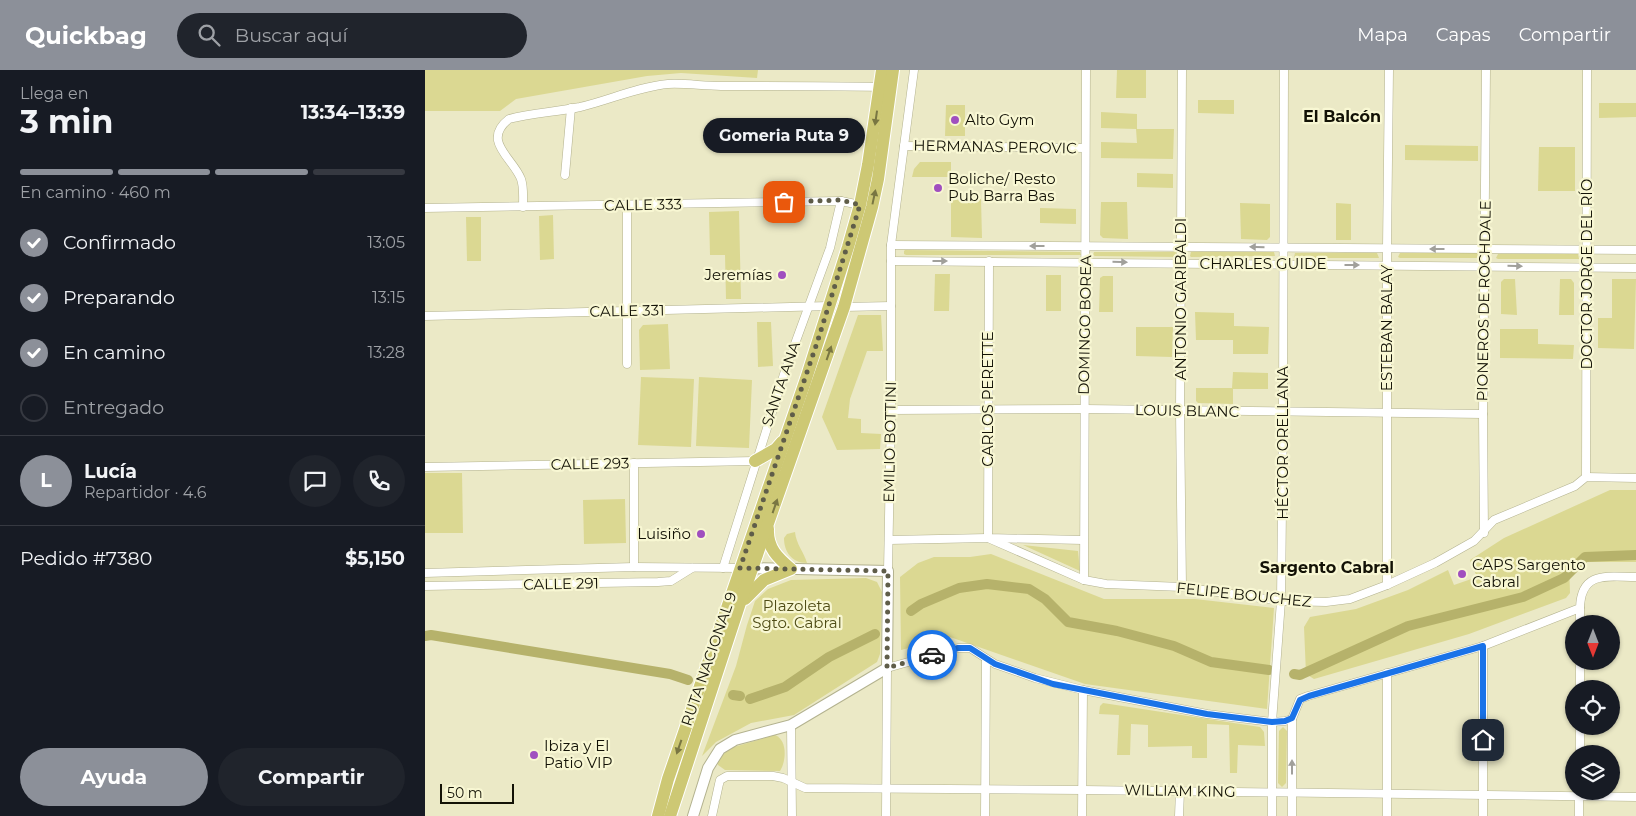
<!DOCTYPE html>
<html lang="es">
<meta charset="utf-8">
<style>
:root{--surface:#171b24;--page:#20242c;--text:#f1f3f6;--muted:#9ea1a6;--line:#363941;--accent:#8c9099}
body{margin:0;font-family:Montserrat,sans-serif;background:var(--page);color:var(--text);height:100vh;display:flex;flex-direction:column;font-size:19px;white-space:nowrap}
*{box-sizing:border-box;margin:0}
p{font-size:16px;color:var(--muted)}
.icon{flex:none;width:28px;height:28px;fill:none;stroke:currentColor;stroke-width:2;stroke-linecap:round;stroke-linejoin:round}
.map{position:relative;flex:1;overflow:hidden}
.drawer{display:flex;flex-direction:column;background:var(--surface);width:425px}
.drawer>*{flex:none}
.needle{width:32px;rotate:180deg}
.fabs{position:absolute;left:1140px;top:545px;display:grid;gap:10px}
.fabs a{display:grid;place-items:center;width:55px;height:55px;border-radius:50%;background:var(--surface);box-shadow:0 1px 4px #0004;font-size:25px}
.scale{position:absolute;left:15px;bottom:12px;width:74px;box-sizing:border-box;padding-left:5px;border:2px solid #131206;border-top:0;font-size:14px;line-height:18px;white-space:nowrap;color:#131206;-webkit-text-stroke:4px #f8f7d3;paint-order:stroke}
.pin{position:absolute;display:grid;place-items:center;width:42px;height:42px;color:#fff;margin:-21px;border-radius:10px;box-shadow:0 2px 8px #0006}
.courier{position:absolute;display:grid;place-items:center;width:50px;height:50px;margin:-25px;border:4px solid #1a73e8;border-radius:50%;background:#fff;color:#222;box-shadow:0 1px 6px #0007}
.bubble{position:absolute;height:35px;border-radius:18px;background:var(--surface);box-shadow:0 1px 4px #0004;font-size:16px;font-weight:700;line-height:35px;text-align:center}
.summary em{font-style:normal;font-weight:700}
.summary div{display:flex;flex-direction:column-reverse}
.summary{display:flex;align-items:center;justify-content:space-between;height:85px;padding:0 20px}
h1{font-size:32px;font-weight:700;line-height:38px}
.bar{display:grid;grid-template-columns:repeat(4,1fr);gap:8px 5px;align-content:center;height:60px;padding:0 20px}
.bar i{height:6px;border-radius:4px;background:var(--line)}
.bar .active{background:var(--accent)}
.bar p{grid-column:span 4}
.line{display:flex;align-items:center;gap:12px;padding:0 20px;border-top:1px solid var(--line)}
.line div{flex:1}
.round{display:grid;place-items:center;flex:none;width:52px;height:52px;border-radius:26px;background:var(--page)}
ol{padding:0 20px;list-style:none}
li{display:flex;align-items:center;gap:15px;height:55px}
li p{margin-inline-start:auto}
li .icon{padding:5px;border-radius:50%;background:var(--accent);color:#fff;stroke-width:4}
li:last-child{color:var(--muted)}
li i{width:28px;height:28px;border:2px solid var(--line);border-radius:50%}
.cta{display:flex;gap:10px;margin-top:auto;padding:10px 20px}
.cta a{flex:1;height:58px;border-radius:30px;background:var(--accent);color:#fff;font-size:20px;font-weight:700;line-height:58px;text-align:center}
.cta a+a{background:var(--page);color:var(--text)}
header{display:flex;align-items:center;gap:30px;box-sizing:border-box;height:70px;padding:0 25px;background:var(--accent);color:#fff}
header strong{font-size:24px}
nav{display:flex;gap:28px;margin-inline-start:auto;font-size:18px}
.search{width:350px;height:45px;background:var(--page);display:flex;align-items:center;gap:12px;box-sizing:border-box;padding:0 18px;border-radius:28px;color:var(--muted);font-size:19px}
main{display:flex;flex:1;min-height:0}
.map>svg:first-child{display:block}
.green{fill:#dbd892}
.lines{fill:none;stroke-linecap:round;stroke-linejoin:round}
.canal{stroke:#b6b26b;stroke-width:10}
.minor-casing{stroke:#b3b28f;stroke-width:9}
.tertiary-casing{stroke:#b3b28f;stroke-width:12}
.primary-casing{stroke:#fff;stroke-width:14}
.minor{stroke:#fff;stroke-width:8}
.tertiary{stroke:#fff;stroke-width:10}
.primary{stroke:#cdc874;stroke-width:12}
.oneway{fill:#797642}
.oneway2{fill:#a1a09b}
.done{stroke:#5f5d49;stroke-width:5;stroke-dasharray:0 9}
.route{stroke:#1a73e8;stroke-width:6}
.poi-dot{fill:#a04fbf;stroke:#f8f7d3;stroke-width:2}
.labels{text-anchor:middle;stroke-width:4.5;stroke-linejoin:round;paint-order:stroke}
.poi-label{font-size:15px;fill:#131206;stroke:#f8f7d3;text-anchor:start}
.street-label{font-size:15px;fill:#131206;stroke:#f8f7d3}
.park-label{font-size:15px;fill:#4f4c16;stroke:#f8f7d3}
.neighbourhood-label{font-size:16px;font-weight:bold;fill:#131206;stroke:#f8f7d3}
</style>
<header>
<strong>Quickbag</strong>
<div class="search"><svg class="icon" aria-label="search" viewBox="0 0 24 24"><circle cx="10" cy="10" r="6"/><path d="M15 15l6 6"/></svg>Buscar aquí</div>
<nav><a>Mapa</a><a>Capas</a><a>Compartir</a></nav>
</header>
<main>
<section class="drawer">
<div class="summary"><div><h1>3 min</h1><p>Llega en</p></div><em>13:34–13:39</em></div>
<div class="bar"><i class="active"></i><i class="active"></i><i class="active"></i><i></i><p>En camino · 460 m</p></div>
<ol>
<li><svg class="icon" aria-label="check" viewBox="0 0 24 24"><path d="M5 12l5 5 9-10"/></svg>Confirmado<p>13:05</p></li>
<li><svg class="icon" aria-label="check" viewBox="0 0 24 24"><path d="M5 12l5 5 9-10"/></svg>Preparando<p>13:15</p></li>
<li><svg class="icon" aria-label="check" viewBox="0 0 24 24"><path d="M5 12l5 5 9-10"/></svg>En camino<p>13:28</p></li>
<li><i></i>Entregado</li>
</ol>
<div class="line" style="height:90px"><b class="round" style="background:var(--accent);color:#fff">L</b><div><b>Lucía</b><p>Repartidor · 4.6</p></div><a class="round"><svg class="icon" aria-label="chat" viewBox="0 0 24 24"><path d="M4 5h16v11H9l-5 4z"/></svg></a><a class="round"><svg class="icon" aria-label="phone" viewBox="0 0 24 24"><path d="M5 4h4l2 5-3 2q2 4 5 5l2-3 5 2v4C11 20 4 13 5 4z"/></svg></a></div>
<div class="line" style="height:65px"><div>Pedido #7380</div><b>$5,150</b></div>
<div class="cta"><a>Ayuda</a><a>Compartir</a></div>
</section>
<div class="map">
<svg width="1211" height="746" viewBox="0 0 1211 746">
<rect width="100%" height="100%" fill="#ebe9c6"/>
<g class="green">
<polygon points="0,0 333,0 332,8 256,3 222,6 91,29 75,41 0,41"/>
<polygon points="692,0 721,0 721,28 691,28"/>
<polygon points="773,30 809,30 809,44 773,43"/>
<polygon points="1174,33 1211,33 1211,47 1174,48"/>
<polygon points="521,35 540,35 540,66 520,66"/>
<polygon points="676,42 712,44 712,59 749,59 748,89 676,88 676,72 712,73 711,59 676,58"/>
<polygon points="980,75 1053,76 1053,91 980,90"/>
<polygon points="1114,77 1150,77 1150,121 1113,121"/>
<polygon points="495,92 526,92 526,107 487,107 489,99"/>
<polygon points="712,103 748,104 748,118 712,117"/>
<polygon points="556,129 557,168 526,167 526,130"/>
<polygon points="676,132 702,132 703,169 678,168 675,165"/>
<polygon points="815,133 845,134 845,167 842,170 816,169"/>
<polygon points="911,133 926,134 926,170 911,170"/>
<polygon points="615,138 651,139 651,154 615,153"/>
<polygon points="314,141 316,229 301,229 300,185 285,185 284,142"/>
<polygon points="128,145 129,189 115,190 114,146"/>
<polygon points="41,147 56,147 56,191 42,191"/>
<polygon points="480,180 655,182 656,185 481,185 479,184 479,181"/>
<polygon points="669,182 752,182 754,183 753,187 670,186 668,185"/>
<polygon points="766,182 849,182 850,186 766,187 765,186"/>
<polygon points="870,183 952,183 954,188 870,188 869,187"/>
<polygon points="975,183 1054,183 1056,188 975,188 973,187"/>
<polygon points="1073,184 1153,184 1154,189 1073,189 1071,188"/>
<polygon points="510,204 525,204 524,241 509,241"/>
<rect x="621" y="205" width="15" height="36"/>
<polygon points="678,206 688,206 688,242 674,242 675,208"/>
<polygon points="1079,209 1090,209 1092,245 1076,244 1076,212"/>
<polygon points="1135,209 1146,209 1149,213 1149,245 1134,245"/>
<polygon points="1187,209 1211,209 1209,279 1173,278 1173,248 1187,248"/>
<polygon points="770,242 809,243 809,256 844,257 843,284 808,284 808,270 771,270"/>
<polygon points="433,245 456,245 458,281 442,281 425,329 423,348 436,349 436,363 456,364 455,379 412,380 397,347"/>
<polygon points="332,252 346,252 348,296 333,297"/>
<polygon points="243,254 245,299 215,300 214,260 218,255"/>
<polygon points="711,257 748,257 747,287 711,286"/>
<polygon points="1075,259 1113,259 1113,274 1149,275 1148,289 1075,288"/>
<polygon points="808,302 843,303 843,319 808,319 808,334 773,333 771,331 771,318 807,318"/>
<polygon points="216,307 269,309 266,377 213,375"/>
<polygon points="274,307 327,310 324,378 271,376"/>
<polygon points="0,403 37,403 38,463 0,463"/>
<polygon points="1185,420 1211,420 1211,492 1144,492 1145,523 1141,528 1044,564 889,609 881,604 879,557 885,547 931,539 983,520 1023,500 1029,515 1052,507 1045,490 1079,468"/>
<polygon points="200,429 201,473 159,474 158,430"/>
<path d="M370 462C371 474 379 482 382 493 367 493 359 482 359 468L362 464Z"/>
<polygon points="598,475 653,481 655,501"/>
<polygon points="566,484 679,529 770,529 849,538 842,639 660,614 525,567 476,580 475,507 493,493 509,487 545,487"/>
<polygon points="441,508 452,512 457,522 455,584 452,592 369,645 326,653 291,672 277,686 311,596 322,555 330,531 343,519 366,510"/>
<polygon points="678,633 835,657 839,662 840,676 813,675 812,703 805,703 804,655 782,654 782,688 767,688 767,676 723,677 723,655 706,654 705,685 692,685 694,645 674,644 675,636"/>
<polygon points="858,657 862,661 861,713 857,717 853,713 854,661"/>
<path d="M350 665C363 670 361 692 355 701L300 700 293 695 292 692 298 684 309 677Z"/>
</g>
<g class="lines">
<g class="canal">
<polyline points="486,541 496,534 534,518 562,514 604,519 620,529 643,552 692,561 749,576 786,592 844,600"/>
<polyline points="0,566 6,565 245,604 263,610"/>
<polyline points="869,604 875,605 983,556 1098,527 1139,508 1160,487 1211,485"/>
<polyline points="308,625 315,626"/>
<polyline points="325,629 360,617 404,587 450,564"/>
</g>
<defs>
<g id="minor">
<polyline points="757,0 755,341 757,517"/>
<polyline points="479,76 660,78"/>
<polyline points="140,105 146,38"/>
<polyline points="202,135 202,294"/>
<path d="M98 137C98 128 99 117 96 109 88 88 56 71 84 49 107 43 131 42 155 37 185 30 212 17 243 14 260 13 278 16 296 16 349 16 402 16 455 17"/>
<polyline points="0,138 416,131 435,135"/>
<polyline points="466,175 1211,180"/>
<polyline points="466,191 1211,198"/>
<polyline points="564,191 563,468 658,470"/>
<polyline points="419,237 466,236"/>
<polyline points="0,246 404,236"/>
<polyline points="466,340 659,339 1058,344"/>
<polyline points="209,393 209,497"/>
<polyline points="0,397 330,391"/>
<polyline points="1161,407 1162,0"/>
<polyline points="1059,463 1058,344 1061,0"/>
<polyline points="464,470 563,468 659,510 681,514 757,517 856,531 901,532 925,529 962,515 1010,493 1049,471 1069,450 1150,416 1161,407 1211,408"/>
<polyline points="298,498 360,301 405,178 416,131"/>
<polyline points="463,501 466,340 466,175 489,0"/>
<polyline points="0,503 209,497 315,498"/>
<polyline points="659,510 661,0"/>
<polyline points="962,515 962,178 964,0"/>
<polyline points="0,516 233,512 246,511 267,498"/>
<polyline points="1155,554 1155,538"/>
<polyline points="1058,576 1058,746"/>
<polyline points="962,603 962,746"/>
<polyline points="1155,619 1155,591"/>
<polyline points="366,655 367,746"/>
<polyline points="1155,684 1155,656"/>
<polyline points="287,746 294,714 295,710 302,706 348,706 358,708 380,718 658,720 1211,727"/>
<path d="M461 746 462 598 533 578H545L570 594 610 608 658 620 782 644 847 652 860 651 867 649 875 629 883 626 1058 576 1155 538C1156 500 1183 507 1211 507"/>
<polyline points="560,746 561,589"/>
<polyline points="657,746 658,620"/>
<polyline points="754,746 755,721"/>
<polyline points="847,746 847,652 856,531 858,342 859,0"/>
<polyline points="867,746 867,649"/>
<polyline points="1154,746 1154,721"/>
</g>
<polyline id="tertiary" points="268,746 283,698 295,679 310,670 366,655 462,598 463,501 321,498"/>
<g id="primary">
<polyline points="330,391 351,379 357,372"/>
<path d="M320 529 339 510 366 499C353 488 342 478 343 459"/>
<polyline points="233,746 243,709 381,309 423,177 435,135 443,95 457,0"/>
<polyline points="245,746 314,536 419,237 447,137 453,109 468,0"/>
</g>
</defs>
<use href="#minor" class="minor-casing"/>
<use href="#tertiary" class="tertiary-casing"/>
<use href="#primary" class="primary-casing"/>
<use href="#minor" class="minor"/>
<use href="#tertiary" class="tertiary"/>
<use href="#primary" class="primary"/>
</g>
<defs><path id="oneway-solid" d="M-6-.8H1V-3.2L6.5 0L1 3.2V.8H-6Z" transform="scale(1.25)"/></defs>
<g class="oneway">
<use href="#oneway-solid" transform="translate(451 48) rotate(98)"/>
<use href="#oneway-solid" transform="translate(449 127) rotate(-78)"/>
<use href="#oneway-solid" transform="translate(404 283) rotate(-71)"/>
<use href="#oneway-solid" transform="translate(350 436) rotate(-71)"/>
<use href="#oneway-solid" transform="translate(254 677) rotate(109)"/>
</g>
<g class="oneway2">
<use href="#oneway-solid" transform="translate(612 176) rotate(-180)"/>
<use href="#oneway-solid" transform="translate(832 177) rotate(-179)"/>
<use href="#oneway-solid" transform="translate(1012 179) rotate(-180)"/>
<use href="#oneway-solid" transform="translate(515 191)"/>
<use href="#oneway-solid" transform="translate(695 192) rotate(1)"/>
<use href="#oneway-solid" transform="translate(927 195)"/>
<use href="#oneway-solid" transform="translate(1090 196) rotate(1)"/>
<use href="#oneway-solid" transform="translate(867 697) rotate(-90)"/>
</g>
<g class="lines">
<polyline class="done" points="359,132 416,130 435,135 392,273 315,498 463,501 462,598 507,585"/>
<polyline class="route" points="507,585 533,578 545,578 570,594 628,614 782,644 847,652 860,651 867,648 875,630 884,626 1058,576 1058,670"/>
</g>
<g class="poi-dot">
<circle cx="530" cy="50" r="5"/>
<circle cx="513" cy="118" r="5"/>
<circle cx="357" cy="205" r="5"/>
<circle cx="276" cy="464" r="5"/>
<circle cx="1037" cy="504" r="5"/>
<circle cx="109" cy="685" r="5"/>
</g>
<g class="labels">
<g class="poi-label">
<text x="540" y="55">Alto Gym</text>
<text x="523" y="114">Boliche/ Resto<tspan x="523" dy="17">Pub Barra Bas</tspan></text>
<text x="347" y="210" text-anchor="end">Jeremías</text>
<text x="266" y="469" text-anchor="end">Luisiño</text>
<text x="1047" y="500">CAPS Sargento<tspan x="1047" dy="17">Cabral</tspan></text>
<text x="119" y="681">Ibiza y El<tspan x="119" dy="17">Patio VIP</tspan></text>
</g>
<g class="street-label">
<text transform="translate(570 77) rotate(1)" y="5">HERMANAS PEROVIC</text>
<text transform="translate(218 135) rotate(-1)" y="5">CALLE 333</text>
<text x="838" y="199">CHARLES GUIDE</text>
<text transform="translate(1162 204) rotate(-90)" y="5">DOCTOR JORGE DEL RÍO</text>
<text transform="translate(756 229) rotate(-90)" y="5">ANTONIO GARIBALDI</text>
<text transform="translate(1059 231) rotate(-89)" y="5">PIONEROS DE ROCHDALE</text>
<text transform="translate(202 241) rotate(-1)" y="5">CALLE 331</text>
<text transform="translate(660 255) rotate(-89)" y="5">DOMINGO BOREA</text>
<text transform="translate(962 258) rotate(-90)" y="5">ESTEBAN BALAY</text>
<text transform="translate(356 314) rotate(-71)" y="5">SANTA ANA</text>
<text transform="translate(563 329) rotate(-90)" y="5">CARLOS PERETTE</text>
<text transform="translate(762 341) rotate(1)" y="5">LOUIS BLANC</text>
<text transform="translate(465 372) rotate(-89)" y="5">EMILIO BOTTINI</text>
<text transform="translate(858 373) rotate(-90)" y="5">HÉCTOR ORELLANA</text>
<text transform="translate(165 394) rotate(-1)" y="5">CALLE 293</text>
<text transform="translate(136 514) rotate(-1)" y="5">CALLE 291</text>
<text transform="translate(819 525) rotate(6)" y="5">FELIPE BOUCHEZ</text>
<text transform="translate(284 589) rotate(-71)" y="5">RUTA NACIONAL 9</text>
<text transform="translate(755 721) rotate(1)" y="5">WILLIAM KING</text>
</g>
<g class="park-label">
<text x="372" y="541">Plazoleta<tspan x="372" dy="17">Sgto. Cabral</tspan></text>
</g>
<g class="neighbourhood-label">
<text x="917" y="52">El Balcón</text>
<text x="902" y="503">Sargento Cabral</text>
</g>
</g>
</svg>
<div class="fabs">
<a><svg class="needle" viewBox="-14 -14 28 28"><path d="M0-13l5 13h-10z" fill="#e53935"/><path d="M0 13l5-13h-10z" fill="#9ea1a6"/></svg></a>
<a><svg class="icon" aria-label="locate" viewBox="0 0 24 24"><circle cx="12" cy="12" r="6"/><path d="M12 2v4M12 18v4M2 12h4M18 12h4"/></svg></a>
<a><svg class="icon" aria-label="layers" viewBox="0 0 24 24"><path d="M12 4l9 5-9 5-9-5zM3 14l9 5 9-5"/></svg></a>
</div>
<div class="scale">50 m</div>
<div class="pin" style="left:359px;top:132px;background:#ea580c"><svg class="icon" aria-label="bag" viewBox="0 0 24 24"><path d="M5 8h14l-1 12H6zM9 8a3 3 0 0 1 6 0"/></svg></div>
<div class="pin" style="left:1058px;top:670px;background:#1f2937"><svg class="icon" aria-label="home" viewBox="0 0 24 24"><path d="M3 11l9-7 9 7M6 9v11h12V9"/></svg></div>
<div class="courier" style="left:507px;top:585px"><svg class="icon" aria-label="car" viewBox="0 0 24 24"><path d="M5 17H2v-5l4-1 3-4h7l3 4 3 1v5h-3M9 17h6M6 11h13"/><circle cx="7" cy="17" r="2"/><circle cx="17" cy="17" r="2"/></svg></div>
<div class="bubble" style="left:278px;top:48px;width:162px">Gomeria Ruta 9</div>
</div>
</main>
